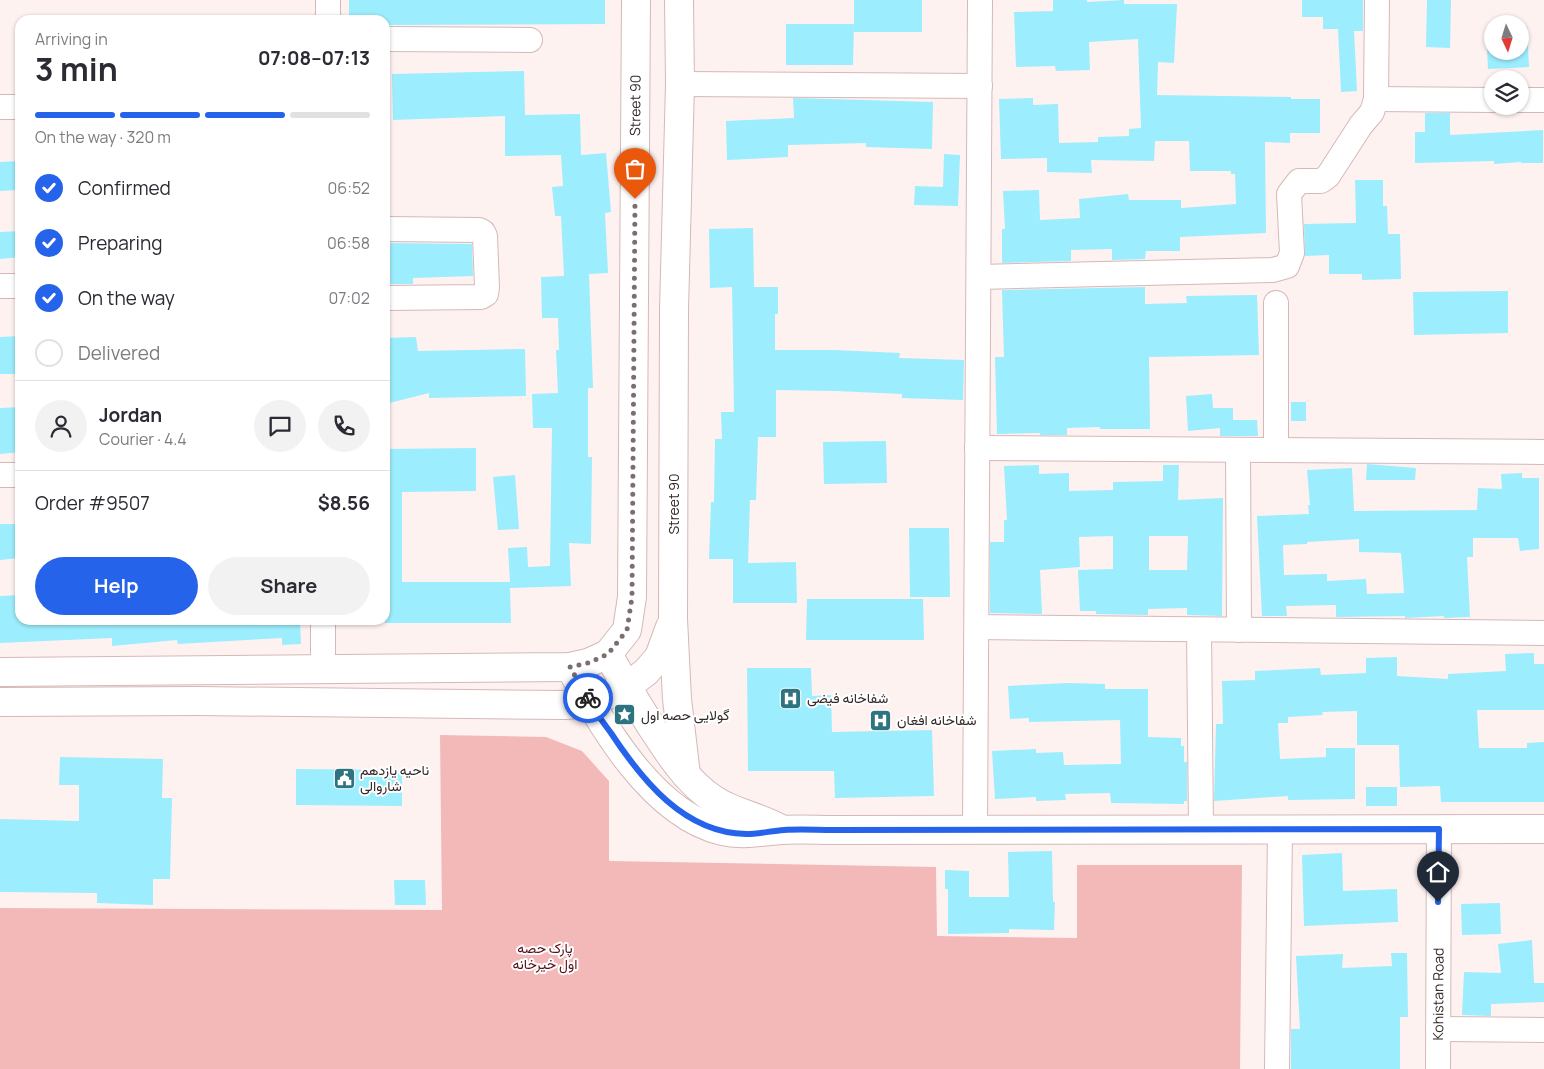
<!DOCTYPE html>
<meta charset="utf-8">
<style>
:root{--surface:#fff;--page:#f2f2f3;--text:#2b2b33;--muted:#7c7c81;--line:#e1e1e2;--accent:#2563eb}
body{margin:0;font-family:Manrope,Vazirmatn,sans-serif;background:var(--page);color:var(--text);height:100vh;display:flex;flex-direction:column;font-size:19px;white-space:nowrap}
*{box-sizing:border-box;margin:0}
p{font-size:16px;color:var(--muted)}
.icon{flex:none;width:28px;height:28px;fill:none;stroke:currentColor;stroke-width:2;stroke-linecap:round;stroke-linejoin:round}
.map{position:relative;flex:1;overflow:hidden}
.sheet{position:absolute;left:15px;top:15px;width:375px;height:610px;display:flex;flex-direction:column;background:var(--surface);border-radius:15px;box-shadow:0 1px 4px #0004}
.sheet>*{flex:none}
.needle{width:32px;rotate:176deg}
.controls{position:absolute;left:1484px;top:15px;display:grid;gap:10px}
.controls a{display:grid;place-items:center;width:45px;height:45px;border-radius:50%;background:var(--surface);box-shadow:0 1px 4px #0004;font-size:25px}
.pin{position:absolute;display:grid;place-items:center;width:42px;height:42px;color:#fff;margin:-51px -21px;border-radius:50% 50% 50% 0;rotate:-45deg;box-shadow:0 0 5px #0007}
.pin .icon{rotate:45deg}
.courier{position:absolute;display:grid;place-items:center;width:50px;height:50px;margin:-25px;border:4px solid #2563eb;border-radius:50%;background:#fff;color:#222;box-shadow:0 1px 6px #0007}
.headline em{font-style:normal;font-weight:700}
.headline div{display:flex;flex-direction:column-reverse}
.headline{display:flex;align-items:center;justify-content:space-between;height:85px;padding:0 20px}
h1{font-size:32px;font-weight:700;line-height:38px}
.bar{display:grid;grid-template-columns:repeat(4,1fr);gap:8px 5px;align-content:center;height:60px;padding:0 20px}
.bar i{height:6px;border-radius:4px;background:var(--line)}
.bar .current{background:var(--accent)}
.bar p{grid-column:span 4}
.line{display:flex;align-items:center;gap:12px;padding:0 20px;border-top:1px solid var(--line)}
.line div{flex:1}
.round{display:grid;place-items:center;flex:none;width:52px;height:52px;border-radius:26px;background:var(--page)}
ol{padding:0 20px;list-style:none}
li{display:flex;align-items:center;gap:15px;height:55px}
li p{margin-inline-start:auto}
li .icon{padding:5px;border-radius:50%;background:var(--accent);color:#fff;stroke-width:4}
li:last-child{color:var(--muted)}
li i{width:28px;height:28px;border:2px solid var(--line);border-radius:50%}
.primary-button{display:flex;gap:10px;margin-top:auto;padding:10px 20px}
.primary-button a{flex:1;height:58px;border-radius:30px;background:var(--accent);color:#fff;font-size:20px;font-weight:700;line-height:58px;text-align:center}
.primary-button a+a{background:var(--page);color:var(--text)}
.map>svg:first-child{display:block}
.green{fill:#f2b9b8}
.building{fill:#9cedfd;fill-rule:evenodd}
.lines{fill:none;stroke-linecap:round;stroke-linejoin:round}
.minor-casing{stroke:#d5b8b8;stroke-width:26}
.tertiary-casing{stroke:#d5b8b8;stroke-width:30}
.secondary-casing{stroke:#d5b8b8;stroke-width:30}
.minor{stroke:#fff;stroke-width:24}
.tertiary{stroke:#fff;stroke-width:28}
.secondary{stroke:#fff;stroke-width:28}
.done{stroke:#7a6f6e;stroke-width:5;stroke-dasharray:0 9}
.route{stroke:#2563eb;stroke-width:6}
.labels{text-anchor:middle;stroke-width:4;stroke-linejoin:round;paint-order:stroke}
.street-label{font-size:14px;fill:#332828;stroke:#fff}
.poi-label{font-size:14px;fill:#332828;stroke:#fff;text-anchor:start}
.park-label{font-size:14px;fill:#570c17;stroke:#fff}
</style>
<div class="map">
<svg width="1544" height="1069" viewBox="0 0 1544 1069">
<rect width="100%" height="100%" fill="#fef2f1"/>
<polygon class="green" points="440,735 546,737 582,751 609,781 609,861 936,867 937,936 1077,938 1077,865 1242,865 1240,1069 0,1069 0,908 442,910"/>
<g class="building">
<polygon points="349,0 605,0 605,24 385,25 385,20 349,20"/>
<rect x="854" y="0" width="68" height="32"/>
<polygon points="1053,0 1087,0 1087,2 1124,0 1124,4 1177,4 1174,63 1158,62 1157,95 1291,97 1291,99 1320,99 1320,133 1290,133 1290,143 1265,142 1266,233 1180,237 1180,251 1146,251 1145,259 1112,260 1112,249 1071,250 1071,261 1002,263 1002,229 1005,229 1003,191 1039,190 1040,220 1080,218 1079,199 1128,194 1129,200 1181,200 1181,208 1236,204 1235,174 1231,174 1231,171 1190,171 1189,141 1155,141 1154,161 1091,160 1092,173 1047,172 1047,158 1001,159 999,99 1033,98 1033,105 1058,104 1059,143 1098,142 1098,137 1129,136 1129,129 1141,128 1138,39 1089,42 1090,70 1056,71 1055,66 1016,67 1014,12 1053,11"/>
<polygon points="1302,0 1363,0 1363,31 1354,31 1357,91 1341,92 1338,29 1323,29 1323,17 1302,17"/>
<polygon points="1427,0 1451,0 1450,48 1426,47"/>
<polygon points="786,24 854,24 853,65 786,65"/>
<polygon points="1520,26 1527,26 1529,67 1488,69 1486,27 1492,27 1492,51 1520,51"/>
<polygon points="524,71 525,115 580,114 581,155 606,153 611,212 605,213 608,273 589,274 593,388 588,388 588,457 592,457 591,544 569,543 571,586 510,588 511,623 385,623 385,449 476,448 476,491 402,492 402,582 510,582 508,548 527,547 528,567 550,566 552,428 533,428 532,394 558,393 556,350 559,350 558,318 542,318 541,277 564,276 561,216 555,216 552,187 563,186 561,155 505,156 505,116 393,120 392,74"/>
<polygon points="793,98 933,102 932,149 866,147 866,143 788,145 788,157 727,160 726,121 794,118"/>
<polygon points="1425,113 1450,113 1450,135 1543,130 1543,163 1521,163 1521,162 1494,164 1494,161 1415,163 1415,132 1425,132"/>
<polygon points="944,154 960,155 958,206 914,205 915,186 943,187"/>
<polygon points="20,161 20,190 0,191 0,162"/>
<polygon points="1355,180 1383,180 1383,206 1387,206 1388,234 1400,234 1401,279 1362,280 1362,274 1329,274 1329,255 1305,256 1304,224 1356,223"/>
<polygon points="753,228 754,287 778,287 778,314 775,314 775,350 835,350 900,353 899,358 964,360 963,400 902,398 902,394 836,391 776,390 776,437 758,437 756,500 750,500 748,563 796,562 797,603 733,603 733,559 709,559 711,502 714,502 715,439 722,439 721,412 734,412 732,287 710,288 709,229"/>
<polygon points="20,231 20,257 0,259 0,232"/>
<polygon points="385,243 472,244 473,276 413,278 413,284 385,284"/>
<polygon points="1145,287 1145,304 1187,303 1186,296 1257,295 1259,355 1149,357 1150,429 1100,429 1100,427 1067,428 1067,435 1040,435 1040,433 997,434 995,357 1004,357 1002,290"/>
<polygon points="1508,291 1508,333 1414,335 1413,292"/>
<polygon points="20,336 20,374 0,374 0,337"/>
<polygon points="416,337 418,351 525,349 526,396 429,398 429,393 385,404 385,338"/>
<polygon points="1212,394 1213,408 1233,408 1233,420 1257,420 1258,436 1220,436 1220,428 1188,431 1186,396"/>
<rect x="1291" y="402" width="15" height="19"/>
<polygon points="20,407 20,452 0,454 0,408"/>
<polygon points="886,441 887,483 824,484 823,442"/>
<polygon points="1367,464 1416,468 1415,480 1366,480"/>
<path d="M1039 465V474L1069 473V491L1113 490V482L1163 481V465H1179L1178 500 1223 498 1222 616 1187 615V608L1148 609V615L1096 614V611H1080L1078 570 1113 569V536L1079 537 1080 567 1040 570 1042 614 990 613V542H1004V520H1007L1004 466ZM1149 536H1188L1187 570H1149Z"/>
<path d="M1352 468 1354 511 1477 510 1478 488 1502 489 1501 474 1522 473V478H1539V549L1520 551 1518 538H1473V557H1467L1470 617 1444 618V616L1405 618V616L1336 617V605L1286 606 1287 616H1262L1257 516 1309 514 1308 505H1310L1307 470ZM1359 539V552L1401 553 1404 593 1367 594 1366 579 1327 581V574L1284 575 1283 545 1307 544V542Z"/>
<polygon points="515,475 519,529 498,530 493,477"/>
<polygon points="0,524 20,524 20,558 0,560"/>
<polygon points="909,528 949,528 950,597 910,597"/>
<polygon points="20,595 20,620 146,620 147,624 198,620 300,620 301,644 282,645 282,638 178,644 177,640 112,646 112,638 0,643 0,596"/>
<polygon points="807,599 923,599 924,640 806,640"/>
<polygon points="1534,653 1534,664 1544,664 1544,710 1477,710 1479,748 1527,748 1527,743 1544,742 1544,802 1441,802 1440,786 1400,787 1399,745 1357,745 1357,711 1322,712 1323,715 1288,717 1288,723 1278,723 1280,759 1326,757 1326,748 1355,748 1355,799 1288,800 1288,796 1214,801 1216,724 1223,724 1222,681 1255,680 1255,671 1320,668 1321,675 1366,673 1366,658 1397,657 1397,676 1448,679 1448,674 1506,671 1505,654"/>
<polygon points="747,668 811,668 812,696 831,695 832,732 932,730 934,796 835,798 834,771 748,771"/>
<polygon points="1068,683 1105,684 1105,689 1148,689 1148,737 1181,738 1181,746 1184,746 1184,762 1187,762 1187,801 1184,801 1184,804 1111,803 1110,793 1065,794 1066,800 1036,801 1036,797 995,799 992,751 1036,749 1036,753 1063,752 1064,765 1121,764 1120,720 1029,722 1029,718 1010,719 1008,686"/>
<polygon points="60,757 163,759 162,798 172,798 170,879 153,879 153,905 97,903 97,893 0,892 0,819 79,821 79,785 59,785"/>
<polygon points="296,769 402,770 402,806 296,805"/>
<rect x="1366" y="787" width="31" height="19"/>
<polygon points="1052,851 1053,902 1055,902 1054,930 1009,929 1009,933 948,934 948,889 945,889 945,870 969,871 969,897 1009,897 1008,852"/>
<polygon points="1342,853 1343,891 1397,889 1398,922 1304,926 1302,855"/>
<polygon points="394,880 425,880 426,905 395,905"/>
<polygon points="1500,903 1501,934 1462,935 1461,904"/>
<polygon points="1532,940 1534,983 1544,983 1544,1002 1491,1004 1491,1016 1462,1015 1464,972 1501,973 1498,944"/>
<polygon points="1391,953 1407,953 1408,1017 1400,1017 1400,1069 1291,1069 1291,1029 1300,1029 1296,956 1343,954 1342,968 1392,966"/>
</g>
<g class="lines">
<defs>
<g id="minor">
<polyline points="328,0 328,20"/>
<polyline points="385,39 530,40"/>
<polyline points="680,84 980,86"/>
<polyline points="1376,99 1492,100"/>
<polyline points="1520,100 1544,100"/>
<polyline points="0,107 20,107"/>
<polyline points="385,229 479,230 483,232 485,236 487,287 486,294 481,297 385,298"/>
<polyline points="979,277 1273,270 1287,266 1292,253 1289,194 1299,181 1321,181 1328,176 1361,125 1372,112 1376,99 1377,0"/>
<polyline points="0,286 20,286"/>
<polyline points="977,448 1544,452"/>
<polyline points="1238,450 1239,630"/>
<polyline points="1276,450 1276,303"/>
<polyline points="0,475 20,475"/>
<polyline points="977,627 1544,633"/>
<polyline points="1199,630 1201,829"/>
<polyline points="323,668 323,620"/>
<polyline points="975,829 980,0"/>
<polyline points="1438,1029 1544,1030"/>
<polyline points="1277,1069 1280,829"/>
<path id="s1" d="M1438 1069 1439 829"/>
</g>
<g id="tertiary">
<path d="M608 654C621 678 636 702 651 726 668 752 686 781 713 799 733 813 758 816 779 828"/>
<path d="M570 667C602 725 652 814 722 831 743 836 762 831 783 830 800 829 817 830 833 830L1544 829"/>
</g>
<g id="secondary">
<polyline points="679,0 680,84 674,310 673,619 677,699 686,775"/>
<path id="s2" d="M0 672 570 667 588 663 608 654 627 630 632 597 636 0"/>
<polyline points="0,702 198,701 565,705 590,703 626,687 646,672 659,657 670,627"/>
</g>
</defs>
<use href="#minor" class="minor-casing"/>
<use href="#tertiary" class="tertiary-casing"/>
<use href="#secondary" class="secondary-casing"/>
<use href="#minor" class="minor"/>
<use href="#tertiary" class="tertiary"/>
<use href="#secondary" class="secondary"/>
</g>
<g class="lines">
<polyline class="done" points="588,698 570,667 588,663 608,654 627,630 632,597 635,199"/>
<path class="route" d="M588 698C594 711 603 722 611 733 642 780 684 833 746 834 758 834 771 831 784 830 800 829 817 830 833 830L1439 829 1438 902"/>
</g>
<defs>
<symbol id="hospital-square" viewBox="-11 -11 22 22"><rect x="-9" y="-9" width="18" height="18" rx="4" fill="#2d7380" stroke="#fff"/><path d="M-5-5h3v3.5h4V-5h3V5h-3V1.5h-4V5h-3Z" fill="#fff"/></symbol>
<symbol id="sight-square" viewBox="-11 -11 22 22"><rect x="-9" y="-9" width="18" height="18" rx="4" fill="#2d7380" stroke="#fff"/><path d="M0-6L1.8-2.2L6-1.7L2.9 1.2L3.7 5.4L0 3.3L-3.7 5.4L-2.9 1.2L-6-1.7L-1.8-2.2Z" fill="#fff"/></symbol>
<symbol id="civic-square" viewBox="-11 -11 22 22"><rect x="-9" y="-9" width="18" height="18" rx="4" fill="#2d7380" stroke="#fff"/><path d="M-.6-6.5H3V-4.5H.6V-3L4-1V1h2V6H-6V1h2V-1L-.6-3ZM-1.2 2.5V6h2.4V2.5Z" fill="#fff"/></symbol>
</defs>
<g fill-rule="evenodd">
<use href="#hospital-square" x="778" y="686" width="25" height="25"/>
<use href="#sight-square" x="612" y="702" width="25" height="25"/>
<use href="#hospital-square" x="868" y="708" width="25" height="25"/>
<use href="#civic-square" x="332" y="766" width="25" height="25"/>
</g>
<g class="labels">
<g class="street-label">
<text dy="5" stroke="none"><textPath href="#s2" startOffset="1166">Street 90</textPath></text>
<text transform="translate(674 504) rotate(-90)" y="5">Street 90</text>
<text dy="5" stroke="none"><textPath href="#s1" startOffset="75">Kohistan Road</textPath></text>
</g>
<g class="poi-label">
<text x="807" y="703">شفاخانه فیضی</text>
<text x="641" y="720">گولایی حصه اول</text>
<text x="897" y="725">شفاخانه افغان</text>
<text x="360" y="775">ناحیه یازدهم<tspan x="360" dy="16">شاروالی</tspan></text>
</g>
<g class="park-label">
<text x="545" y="953">پارک حصه<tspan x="545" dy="16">اول خیرخانه</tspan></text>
</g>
</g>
</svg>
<div class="controls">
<a><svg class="needle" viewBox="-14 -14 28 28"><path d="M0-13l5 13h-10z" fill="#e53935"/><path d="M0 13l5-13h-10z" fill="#7c7c81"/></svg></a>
<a><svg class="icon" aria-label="layers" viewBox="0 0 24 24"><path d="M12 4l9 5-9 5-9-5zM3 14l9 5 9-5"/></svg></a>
</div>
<div class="pin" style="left:635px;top:199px;background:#ea580c"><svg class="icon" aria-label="bag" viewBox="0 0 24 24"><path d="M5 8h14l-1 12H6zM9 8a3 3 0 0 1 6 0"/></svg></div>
<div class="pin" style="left:1438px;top:902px;background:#1f2937"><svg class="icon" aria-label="home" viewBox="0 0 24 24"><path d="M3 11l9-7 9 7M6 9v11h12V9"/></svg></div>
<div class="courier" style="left:588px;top:698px"><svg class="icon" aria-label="bike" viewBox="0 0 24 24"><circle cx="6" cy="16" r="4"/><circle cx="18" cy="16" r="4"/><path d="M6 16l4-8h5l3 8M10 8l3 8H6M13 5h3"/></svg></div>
<section class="sheet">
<div class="headline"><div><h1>3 min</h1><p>Arriving in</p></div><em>07:08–07:13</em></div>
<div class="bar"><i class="current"></i><i class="current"></i><i class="current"></i><i></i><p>On the way · 320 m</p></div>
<ol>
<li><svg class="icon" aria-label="check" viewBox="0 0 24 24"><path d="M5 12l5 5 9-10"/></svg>Confirmed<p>06:52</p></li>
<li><svg class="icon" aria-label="check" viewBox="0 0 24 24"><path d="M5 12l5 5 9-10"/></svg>Preparing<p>06:58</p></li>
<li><svg class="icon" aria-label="check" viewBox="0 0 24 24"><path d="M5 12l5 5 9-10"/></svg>On the way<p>07:02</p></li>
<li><i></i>Delivered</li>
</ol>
<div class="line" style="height:90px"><a class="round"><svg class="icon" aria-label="person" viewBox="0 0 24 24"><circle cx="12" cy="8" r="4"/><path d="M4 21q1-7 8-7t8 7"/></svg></a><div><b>Jordan</b><p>Courier · 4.4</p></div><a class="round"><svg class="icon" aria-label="chat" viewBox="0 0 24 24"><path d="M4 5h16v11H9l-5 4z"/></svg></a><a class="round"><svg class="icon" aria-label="phone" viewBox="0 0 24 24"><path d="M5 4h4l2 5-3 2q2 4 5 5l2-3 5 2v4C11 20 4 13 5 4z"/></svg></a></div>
<div class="line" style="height:65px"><div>Order #9507</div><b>$8.56</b></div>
<div class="primary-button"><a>Help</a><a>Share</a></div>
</section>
</div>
